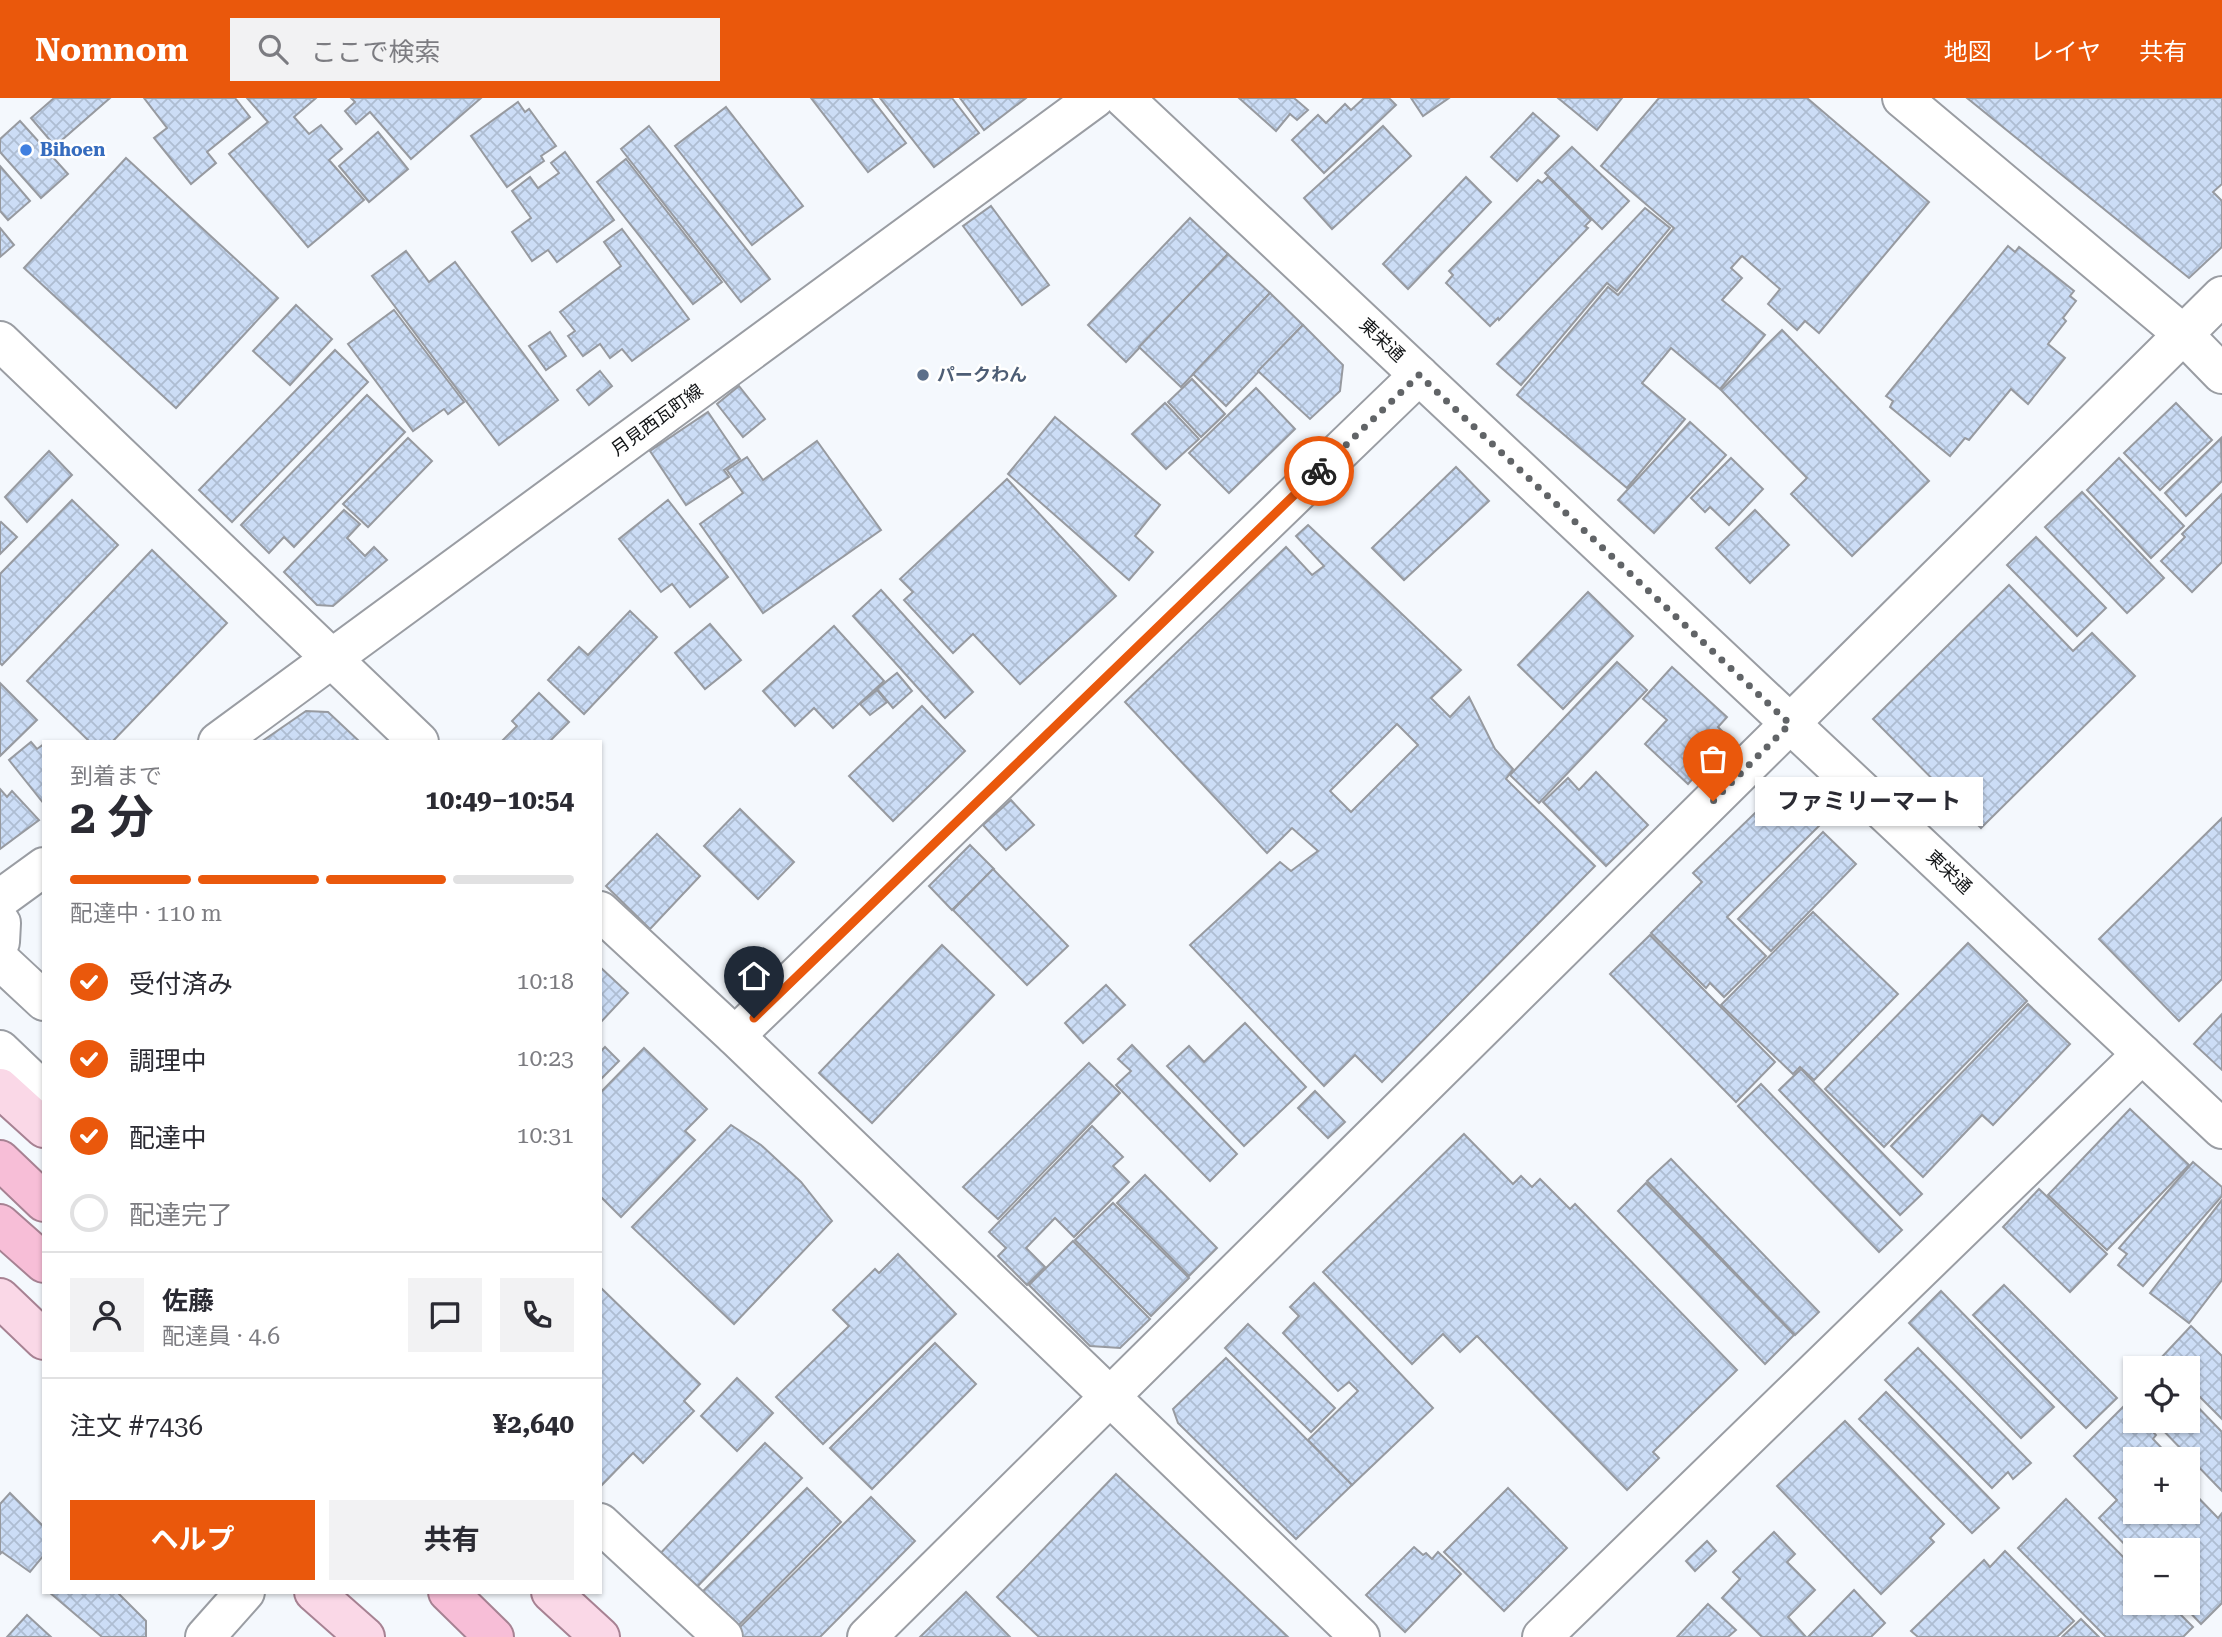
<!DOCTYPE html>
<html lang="ja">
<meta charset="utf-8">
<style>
:root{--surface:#fff;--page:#f2f2f3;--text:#2b2b33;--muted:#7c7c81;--line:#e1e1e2;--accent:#ea580c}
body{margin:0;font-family:"Roboto Serif","Noto Sans JP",serif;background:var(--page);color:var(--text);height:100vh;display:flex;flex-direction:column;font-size:26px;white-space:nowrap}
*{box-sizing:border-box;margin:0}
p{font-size:23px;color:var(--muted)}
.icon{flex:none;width:38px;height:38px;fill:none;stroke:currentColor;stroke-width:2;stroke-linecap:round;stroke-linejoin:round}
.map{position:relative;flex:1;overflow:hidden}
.drawer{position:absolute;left:42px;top:642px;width:560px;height:854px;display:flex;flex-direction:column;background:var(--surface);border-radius:0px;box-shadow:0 2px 5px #0004}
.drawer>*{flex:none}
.buttons{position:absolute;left:2123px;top:1258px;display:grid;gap:14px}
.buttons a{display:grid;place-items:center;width:77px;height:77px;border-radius:0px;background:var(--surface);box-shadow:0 2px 5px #0004;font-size:35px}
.pin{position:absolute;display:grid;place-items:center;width:60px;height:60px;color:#fff;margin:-72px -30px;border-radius:50% 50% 50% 0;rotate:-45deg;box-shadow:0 0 7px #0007}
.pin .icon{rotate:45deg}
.courier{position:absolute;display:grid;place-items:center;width:70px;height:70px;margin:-35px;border:5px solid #ea580c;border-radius:50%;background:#fff;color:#222;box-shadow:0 2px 9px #0007}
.bubble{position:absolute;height:49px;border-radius:0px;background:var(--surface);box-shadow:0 2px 5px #0004;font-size:23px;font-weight:700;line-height:49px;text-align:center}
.headline em{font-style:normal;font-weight:700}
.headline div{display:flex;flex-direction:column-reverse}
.headline{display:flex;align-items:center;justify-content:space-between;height:119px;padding:0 28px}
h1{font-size:46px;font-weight:700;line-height:52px}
.bar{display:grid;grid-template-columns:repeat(4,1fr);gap:10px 7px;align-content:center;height:84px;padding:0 28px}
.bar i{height:9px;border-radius:5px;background:var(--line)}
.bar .on{background:var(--accent)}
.bar p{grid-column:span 4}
.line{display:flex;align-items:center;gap:18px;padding:0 28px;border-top:2px solid var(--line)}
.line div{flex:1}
.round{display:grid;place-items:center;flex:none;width:74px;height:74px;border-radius:0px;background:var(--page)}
ol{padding:0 28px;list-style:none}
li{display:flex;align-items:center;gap:21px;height:77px}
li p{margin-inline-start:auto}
li .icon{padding:7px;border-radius:50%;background:var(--accent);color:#fff;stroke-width:4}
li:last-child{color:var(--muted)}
li i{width:38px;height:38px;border:4px solid var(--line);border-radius:50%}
.cta{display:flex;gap:14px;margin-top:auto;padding:14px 28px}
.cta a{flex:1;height:80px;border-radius:0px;background:var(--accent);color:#fff;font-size:28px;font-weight:700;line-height:80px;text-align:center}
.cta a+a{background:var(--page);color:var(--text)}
header{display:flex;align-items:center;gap:42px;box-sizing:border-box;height:98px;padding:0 35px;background:var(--accent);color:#fff}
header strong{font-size:33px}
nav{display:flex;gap:38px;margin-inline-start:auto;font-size:24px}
.search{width:490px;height:63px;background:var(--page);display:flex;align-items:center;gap:18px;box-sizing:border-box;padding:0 24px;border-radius:0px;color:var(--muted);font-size:26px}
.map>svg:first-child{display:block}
.building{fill:url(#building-cross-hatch);stroke:#979aa0;stroke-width:2;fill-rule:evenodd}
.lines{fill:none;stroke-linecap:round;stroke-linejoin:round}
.pedestrian-casing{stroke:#9a9da3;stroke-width:42}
.minor-casing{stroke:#9a9da3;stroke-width:42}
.primary-casing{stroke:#a78293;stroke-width:42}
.motorway-casing{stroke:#a78293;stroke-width:42}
.pedestrian{stroke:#fff;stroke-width:38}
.minor{stroke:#fff;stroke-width:38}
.primary{stroke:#fad8e7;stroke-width:38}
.motorway{stroke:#f7bed7;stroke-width:38}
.done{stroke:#616467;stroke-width:7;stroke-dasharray:0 12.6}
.route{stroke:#ea580c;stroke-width:9}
.shop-dot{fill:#3f7fe0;stroke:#fff;stroke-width:2.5}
.service-dot{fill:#5c6f8a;stroke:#fff;stroke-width:2.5}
.labels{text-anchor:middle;stroke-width:5;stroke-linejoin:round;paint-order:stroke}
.shop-label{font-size:18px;font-weight:bold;fill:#366cbe;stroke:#fff;text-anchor:start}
.street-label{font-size:18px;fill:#121416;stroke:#fff}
.service-label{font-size:18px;font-weight:bold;fill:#4e5e75;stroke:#fff;text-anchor:start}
</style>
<header>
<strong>Nomnom</strong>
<div class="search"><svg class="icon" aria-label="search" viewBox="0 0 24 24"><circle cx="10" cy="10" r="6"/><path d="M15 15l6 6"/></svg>ここで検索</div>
<nav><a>地図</a><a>レイヤ</a><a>共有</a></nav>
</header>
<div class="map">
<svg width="2222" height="1539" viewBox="0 0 2222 1539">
<defs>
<pattern id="building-cross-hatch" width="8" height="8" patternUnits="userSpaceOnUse" patternTransform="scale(1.75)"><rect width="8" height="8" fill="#ccddf6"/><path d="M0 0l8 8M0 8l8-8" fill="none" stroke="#aebdd2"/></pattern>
</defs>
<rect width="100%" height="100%" fill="#f4f8fd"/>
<g class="building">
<polygon points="54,0 110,0 55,48 31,20"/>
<polygon points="144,0 235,0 250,19 207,54 216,65 191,86 154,40 167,30"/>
<polygon points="247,0 316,0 294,19 309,36 321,27 342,51 329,62 364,102 308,149 229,56 268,24"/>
<polygon points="351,0 481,0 411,61 370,14 356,26 345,13 355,4"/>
<polygon points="811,0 871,0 906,45 868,74"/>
<polygon points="880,0 952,0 979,35 934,69"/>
<polygon points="960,0 1026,0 984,32"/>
<polygon points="1239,0 1294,0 1308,12 1297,22 1290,16 1276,33"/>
<polygon points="1364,0 1389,0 1396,7 1324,75 1292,42 1318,17 1326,25 1345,6 1351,12"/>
<polygon points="1411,0 1449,0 1423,18"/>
<polygon points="1558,0 1622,0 1597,32"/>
<polygon points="1659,0 1807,0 1929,104 1819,235 1805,223 1797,232 1768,206 1780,191 1742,158 1731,170 1742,180 1722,202 1765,237 1720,291 1671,250 1642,285 1685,321 1627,390 1517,297 1608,189 1618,197 1674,130 1601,68"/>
<polygon points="1967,0 2222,0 2222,86 2213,94 2222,103 2222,149 2189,180"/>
<polygon points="518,4 525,14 529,11 556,48 541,58 544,63 507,89 471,38"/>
<polygon points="726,9 803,108 752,147 675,48"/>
<polygon points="1533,15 1559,38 1517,83 1491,59"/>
<polygon points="20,23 68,76 41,100 0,54 0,41"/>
<polygon points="649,28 770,181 741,204 621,51"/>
<polygon points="1383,28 1411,58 1332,131 1304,100"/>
<polygon points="378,34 408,71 369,104 339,68"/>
<polygon points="1572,49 1629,103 1602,131 1545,75"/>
<polygon points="565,54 614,122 557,164 548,152 532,163 512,134 531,120 512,93 530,79 538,90 559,75 551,65"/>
<polygon points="126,60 278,200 176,310 24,170"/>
<polygon points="626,61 722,184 693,206 597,84"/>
<polygon points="0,68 30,103 8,122 0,113"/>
<polygon points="1466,79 1491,104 1408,191 1383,166"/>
<polygon points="1548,79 1591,122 1585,128 1588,130 1499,222 1498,220 1490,228 1446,185 1453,177 1449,173 1538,82 1542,85"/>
<polygon points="991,108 1049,187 1022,207 963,128"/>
<polygon points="1645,110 1670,130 1617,193 1607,185 1521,287 1497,266"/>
<polygon points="1190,120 1228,156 1126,264 1088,227"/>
<polygon points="0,130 14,147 0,159"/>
<polygon points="622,131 689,221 632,263 622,251 610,260 600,246 583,258 568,238 575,233 560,214 621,168 604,144"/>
<polygon points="2008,148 2015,154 2019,149 2074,193 2070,198 2076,203 2063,220 2066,223 2048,246 2065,260 2028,306 2011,291 1969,342 1965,340 1950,358 1890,309 1893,303 1886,298"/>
<polygon points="406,153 429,184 455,164 558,302 499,347 372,178"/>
<polygon points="1228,156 1270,195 1181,289 1139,249"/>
<polygon points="1270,195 1303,227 1226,308 1193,276"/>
<polygon points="296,207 332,241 290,287 253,253"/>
<polygon points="394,212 464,304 448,316 444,311 413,333 348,246"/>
<polygon points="1303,227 1343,267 1340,293 1310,321 1258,273"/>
<polygon points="1782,232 1929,383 1852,458 1791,396 1807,380 1721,292"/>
<polygon points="550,234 566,258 546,272 529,248"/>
<polygon points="335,252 368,284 232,424 199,392"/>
<polygon points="600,273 612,288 589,307 577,292"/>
<polygon points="1192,281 1225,316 1201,339 1168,304"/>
<polygon points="739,288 765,321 743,339 717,306"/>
<polygon points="1256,290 1295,331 1229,395 1189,355"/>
<polygon points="367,297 405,334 294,449 284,439 269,455 241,427"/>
<polygon points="1165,305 1199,341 1166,371 1132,336"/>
<polygon points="2176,305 2212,342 2160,392 2124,355"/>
<polygon points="708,314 740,361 724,372 729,379 686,407 650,353"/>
<polygon points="1055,319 1160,407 1135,438 1153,454 1129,482 1008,376"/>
<polygon points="1690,324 1726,357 1654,435 1618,402"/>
<polygon points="408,340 432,363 368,429 343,406"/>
<polygon points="2221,340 2222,383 2186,418 2165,395"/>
<polygon points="817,343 881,432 763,515 700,426 743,395 727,372 747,359 763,382"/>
<polygon points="49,353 72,377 27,424 5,399"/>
<polygon points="1731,360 1763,391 1729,427 1710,409 1705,414 1691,400"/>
<polygon points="2119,360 2184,428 2151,460 2087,392"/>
<polygon points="1456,369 1489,403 1404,482 1372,450"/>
<polygon points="1007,381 1116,498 1020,586 973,536 953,555 904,502 913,494 900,481"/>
<polygon points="2082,394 2164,480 2127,515 2045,429"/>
<polygon points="2222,396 2222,464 2192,494 2161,463 2185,439 2182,436"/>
<polygon points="72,402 118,447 2,567 0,565 0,476"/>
<polygon points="668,402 728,479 690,509 672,486 661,494 619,441"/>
<polygon points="344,412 360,426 347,440 365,458 374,449 387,462 333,508 317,507 284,474"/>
<polygon points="1755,412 1789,447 1750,485 1716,450"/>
<polygon points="1,424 17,439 0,456 0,425"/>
<path d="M1308 427 1461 572 1431 600 1450 619 1469 599 1495 651 1513 671 1506 681 1595 768 1382 984 1355 957 1324 988 1190 847 1280 764 1291 773 1318 753 1292 730 1267 755 1125 604 1286 449 1312 477 1324 468 1296 438ZM1397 626 1418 647 1351 714 1330 693Z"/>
<polygon points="2036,439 2106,510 2077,538 2007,467"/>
<polygon points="152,452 227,525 112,644 90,644 27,583"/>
<polygon points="2009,487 2073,553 2092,535 2135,578 1981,730 1873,621"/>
<polygon points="881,492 973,594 945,620 853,518"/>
<polygon points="1588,494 1633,538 1563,611 1518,567"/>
<polygon points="630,513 657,539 584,616 548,582 579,549 588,557"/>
<polygon points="710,526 741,562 705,591 675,555"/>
<polygon points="834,528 884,583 833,630 814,610 795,628 763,593"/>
<polygon points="1617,564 1647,592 1539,705 1510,677"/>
<polygon points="1672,569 1727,619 1718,629 1729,640 1688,686 1645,646 1667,622 1643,601"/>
<polygon points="897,575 912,593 893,610 877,591"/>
<polygon points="0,585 37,622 0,658"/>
<polygon points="877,592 887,604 870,617 860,606"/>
<polygon points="539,595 569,624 549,644 501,644 517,628 512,623"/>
<polygon points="922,608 965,653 893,723 849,678"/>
<polygon points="306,613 328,614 360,644 261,644"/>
<polygon points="31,644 37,651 44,646 44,706 9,662"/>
<polygon points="1596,674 1648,727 1606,768 1543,704 1568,680 1579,692"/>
<polygon points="1782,689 1794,689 1826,721 1727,819 1766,858 1724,899 1710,885 1706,890 1651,835 1702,784 1693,775"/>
<polygon points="0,691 7,699 12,693 39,722 0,751"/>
<polygon points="1011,702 1034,727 1006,752 983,727"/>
<polygon points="740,711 794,764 758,801 704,748"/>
<polygon points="2222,720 2222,881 2179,923 2099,841"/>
<polygon points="1823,734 1856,766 1771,853 1738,821"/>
<polygon points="657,736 700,778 650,831 606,788"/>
<polygon points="970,747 994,771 952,812 929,788"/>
<polygon points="993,771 1068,848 1027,887 953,812"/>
<polygon points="1813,814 1898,896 1814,982 1800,969 1793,976 1721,907"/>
<polygon points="1650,837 1775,964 1736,1004 1610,876"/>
<polygon points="1968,845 2027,903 1884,1049 1825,991"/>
<polygon points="942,847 994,897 872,1025 819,975"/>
<polygon points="600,869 628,895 600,925"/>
<polygon points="1106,887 1125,907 1083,945 1065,925"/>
<polygon points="2028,906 2070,946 1993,1027 1982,1017 1923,1079 1891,1048"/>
<polygon points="2222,916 2222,972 2194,946"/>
<polygon points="1245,925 1306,989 1244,1048 1167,968 1189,948 1204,964"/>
<polygon points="1132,947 1237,1056 1210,1083 1116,987 1131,973 1118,961"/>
<polygon points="605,949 619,963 600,982 600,951 602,952"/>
<polygon points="644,950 707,1011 685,1033 695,1042 621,1119 600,1098 600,995"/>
<polygon points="1089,965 1120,995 998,1121 963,1089"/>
<polygon points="1801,971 1922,1096 1900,1117 1779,992"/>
<polygon points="1761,986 1902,1132 1879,1154 1738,1008"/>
<polygon points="1315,993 1345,1024 1328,1040 1298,1010"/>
<polygon points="2130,1011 2189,1067 2107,1152 2048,1097"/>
<polygon points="731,1027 761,1047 801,1084 832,1123 734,1226 632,1129"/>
<polygon points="1092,1028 1123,1059 1113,1068 1129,1084 1074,1139 1055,1120 1026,1150 1045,1169 1027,1187 998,1158 1006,1150 989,1134"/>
<polygon points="1464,1036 1513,1086 1521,1078 1532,1089 1540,1081 1570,1111 1575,1106 1737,1272 1653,1354 1659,1360 1627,1392 1477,1238 1460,1254 1443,1236 1412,1266 1323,1174"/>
<polygon points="1671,1061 1819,1214 1795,1237 1647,1083"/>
<polygon points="2193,1064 2222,1089 2222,1098 2143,1188 2118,1167 2127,1156 2119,1150"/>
<polygon points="1145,1077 1217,1150 1189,1178 1117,1105"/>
<polygon points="1646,1085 1794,1237 1765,1266 1618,1113"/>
<polygon points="2039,1091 2107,1156 2070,1194 2003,1129"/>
<polygon points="2222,1102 2222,1182 2189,1225 2150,1195"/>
<polygon points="1113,1105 1189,1180 1151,1218 1075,1142"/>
<polygon points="1073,1143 1150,1221 1120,1250 1090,1248 1029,1187"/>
<polygon points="898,1156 956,1216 823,1346 776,1299 849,1228 833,1212 875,1171 879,1175"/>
<polygon points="1314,1185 1433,1310 1352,1387 1308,1342 1358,1293 1349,1284 1338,1293 1283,1235 1299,1218 1290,1209"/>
<polygon points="2004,1187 2117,1300 2086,1330 1973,1217"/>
<polygon points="600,1189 700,1286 684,1303 694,1313 643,1365 633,1355 600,1389"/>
<polygon points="1941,1193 2054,1309 2021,1340 1909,1225"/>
<polygon points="1248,1226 1335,1310 1311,1334 1225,1250"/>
<polygon points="2191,1228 2222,1258 2222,1321 2188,1287 2188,1270 2170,1270 2160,1261"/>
<polygon points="935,1245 976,1286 872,1391 830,1350"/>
<polygon points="1918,1250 2031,1365 2013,1381 2008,1374 1992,1390 1885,1282"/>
<polygon points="1226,1260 1352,1387 1296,1441 1178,1325 1173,1311"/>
<polygon points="737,1280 773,1315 737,1353 701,1318"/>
<polygon points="1886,1294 1999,1410 1972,1435 1859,1321"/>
<polygon points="2188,1299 2222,1334 2222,1393 2154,1323 2188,1323"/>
<polygon points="2126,1306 2135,1315 2135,1323 2142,1323 2156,1337 2153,1341 2173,1362 2135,1362 2135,1414 2188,1414 2188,1389 2218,1420 2222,1415 2222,1505 2201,1526 2181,1505 2188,1505 2188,1452 2135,1452 2135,1457 2099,1420 2117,1402 2074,1358"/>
<polygon points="1845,1323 1944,1426 1930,1440 1934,1444 1881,1496 1777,1388"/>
<polygon points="765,1345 802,1380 692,1494 656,1460"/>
<polygon points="1116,1376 1288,1539 1039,1539 997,1499"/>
<polygon points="807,1390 841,1424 732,1534 697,1499"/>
<polygon points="1508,1390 1567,1450 1504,1513 1444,1454"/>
<polygon points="10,1395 44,1429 44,1457 30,1474 2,1454 0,1456 0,1406"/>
<polygon points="871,1399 915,1443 820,1539 737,1539 734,1535"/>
<polygon points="2066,1401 2135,1471 2135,1505 2169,1505 2193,1529 2183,1539 2106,1539 2018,1450"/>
<polygon points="1774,1434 1795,1456 1787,1464 1815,1492 1788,1519 1806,1539 1762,1539 1722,1500 1740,1481 1733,1474"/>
<polygon points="1707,1443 1716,1453 1695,1473 1686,1463"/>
<polygon points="1414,1449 1423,1457 1426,1455 1432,1461 1438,1454 1461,1476 1405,1534 1366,1497"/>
<polygon points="2005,1453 2074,1523 2057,1539 1918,1539 1911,1533 1984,1462 1990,1469"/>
<polygon points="1854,1492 1885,1525 1871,1539 1808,1539"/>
<polygon points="49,1494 117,1494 146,1523 146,1539 102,1539"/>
<polygon points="966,1494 1010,1539 920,1539"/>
<polygon points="1708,1506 1736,1532 1728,1539 1677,1539"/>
<polygon points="27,1517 51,1539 7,1539"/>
<polygon points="2081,1521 2099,1539 2062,1539"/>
</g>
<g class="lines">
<defs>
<g id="pedestrian">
<polyline points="0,826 1,825 0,844"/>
<polyline points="0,862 44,903"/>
<polyline points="0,952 44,994"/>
<polyline points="600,1425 723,1539"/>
</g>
<g id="minor">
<polyline points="1124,0 2222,1031"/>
<polyline points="1902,0 2183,236 2222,276"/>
<polyline points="0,243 419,644"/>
<polyline points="218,644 1095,0"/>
<polyline points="0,801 44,769"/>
<polyline points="600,813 735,938 1360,1539"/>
<polyline points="735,938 1419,277"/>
<polyline points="205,1539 245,1494"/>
<polyline points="867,1539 2222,198"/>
<polyline points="1542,1539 2142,956"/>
</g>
<g id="primary">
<polyline points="0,990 44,1030"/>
<polyline points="0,1200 44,1242"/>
<polyline points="314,1494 365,1539"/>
<polyline points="551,1494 600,1539"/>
</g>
<g id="motorway">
<polyline points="0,1062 44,1104"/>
<polyline points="0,1126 44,1165"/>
<polyline points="448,1494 494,1539"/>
</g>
</defs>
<use href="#pedestrian" class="pedestrian-casing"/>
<use href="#minor" class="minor-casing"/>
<use href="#primary" class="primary-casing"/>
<use href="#motorway" class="motorway-casing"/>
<use href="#pedestrian" class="pedestrian"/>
<use href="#minor" class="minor"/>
<use href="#primary" class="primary"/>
<use href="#motorway" class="motorway"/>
</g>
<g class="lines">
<polyline class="done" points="1319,373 1419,277 1790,626 1713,703"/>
<polyline class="route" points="754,920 1319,373"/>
</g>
<circle class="shop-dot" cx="26" cy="52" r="7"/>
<circle class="service-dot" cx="923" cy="277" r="7"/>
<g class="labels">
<g class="shop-label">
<text x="40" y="58">Bihoen</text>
</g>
<g class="street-label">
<text transform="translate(1382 242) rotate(43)" y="6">東栄通</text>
<text transform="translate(657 322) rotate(-36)" y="6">月見西瓦町線</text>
<text transform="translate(1949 774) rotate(43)" y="6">東栄通</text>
</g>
<g class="service-label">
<text x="937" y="283">パークわん</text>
</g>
</g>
</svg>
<div class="buttons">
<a><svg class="icon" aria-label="locate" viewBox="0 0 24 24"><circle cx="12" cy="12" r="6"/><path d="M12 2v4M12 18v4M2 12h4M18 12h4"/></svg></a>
<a>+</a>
<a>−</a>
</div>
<div class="pin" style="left:1713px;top:703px;background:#ea580c"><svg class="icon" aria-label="bag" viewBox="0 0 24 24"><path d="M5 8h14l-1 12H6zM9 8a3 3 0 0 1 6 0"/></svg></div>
<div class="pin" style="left:754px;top:920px;background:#1f2937"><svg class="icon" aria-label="home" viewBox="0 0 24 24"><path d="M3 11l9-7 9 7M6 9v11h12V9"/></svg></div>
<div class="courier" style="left:1319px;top:373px"><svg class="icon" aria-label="bike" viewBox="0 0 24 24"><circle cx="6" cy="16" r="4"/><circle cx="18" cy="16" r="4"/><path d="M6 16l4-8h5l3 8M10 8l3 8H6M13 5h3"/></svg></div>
<div class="bubble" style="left:1755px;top:679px;width:228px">ファミリーマート</div>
<section class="drawer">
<div class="headline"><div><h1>2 分</h1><p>到着まで</p></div><em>10:49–10:54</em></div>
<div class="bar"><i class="on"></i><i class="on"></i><i class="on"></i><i></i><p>配達中 · 110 m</p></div>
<ol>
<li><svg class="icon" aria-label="check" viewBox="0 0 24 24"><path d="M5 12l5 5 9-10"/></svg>受付済み<p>10:18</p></li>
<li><svg class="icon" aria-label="check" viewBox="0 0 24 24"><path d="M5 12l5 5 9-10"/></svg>調理中<p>10:23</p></li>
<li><svg class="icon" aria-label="check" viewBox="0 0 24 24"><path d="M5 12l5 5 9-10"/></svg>配達中<p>10:31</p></li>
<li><i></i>配達完了</li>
</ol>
<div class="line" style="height:126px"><a class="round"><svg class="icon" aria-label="person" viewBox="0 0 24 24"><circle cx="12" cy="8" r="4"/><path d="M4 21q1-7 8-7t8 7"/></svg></a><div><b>佐藤</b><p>配達員 · 4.6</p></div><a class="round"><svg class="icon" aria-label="chat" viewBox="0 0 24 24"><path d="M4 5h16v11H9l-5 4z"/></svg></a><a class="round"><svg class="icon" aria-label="phone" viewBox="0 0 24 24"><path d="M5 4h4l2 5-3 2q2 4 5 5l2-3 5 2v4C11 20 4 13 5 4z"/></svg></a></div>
<div class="line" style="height:91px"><div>注文 #7436</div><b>¥2,640</b></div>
<div class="cta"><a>ヘルプ</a><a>共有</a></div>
</section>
</div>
